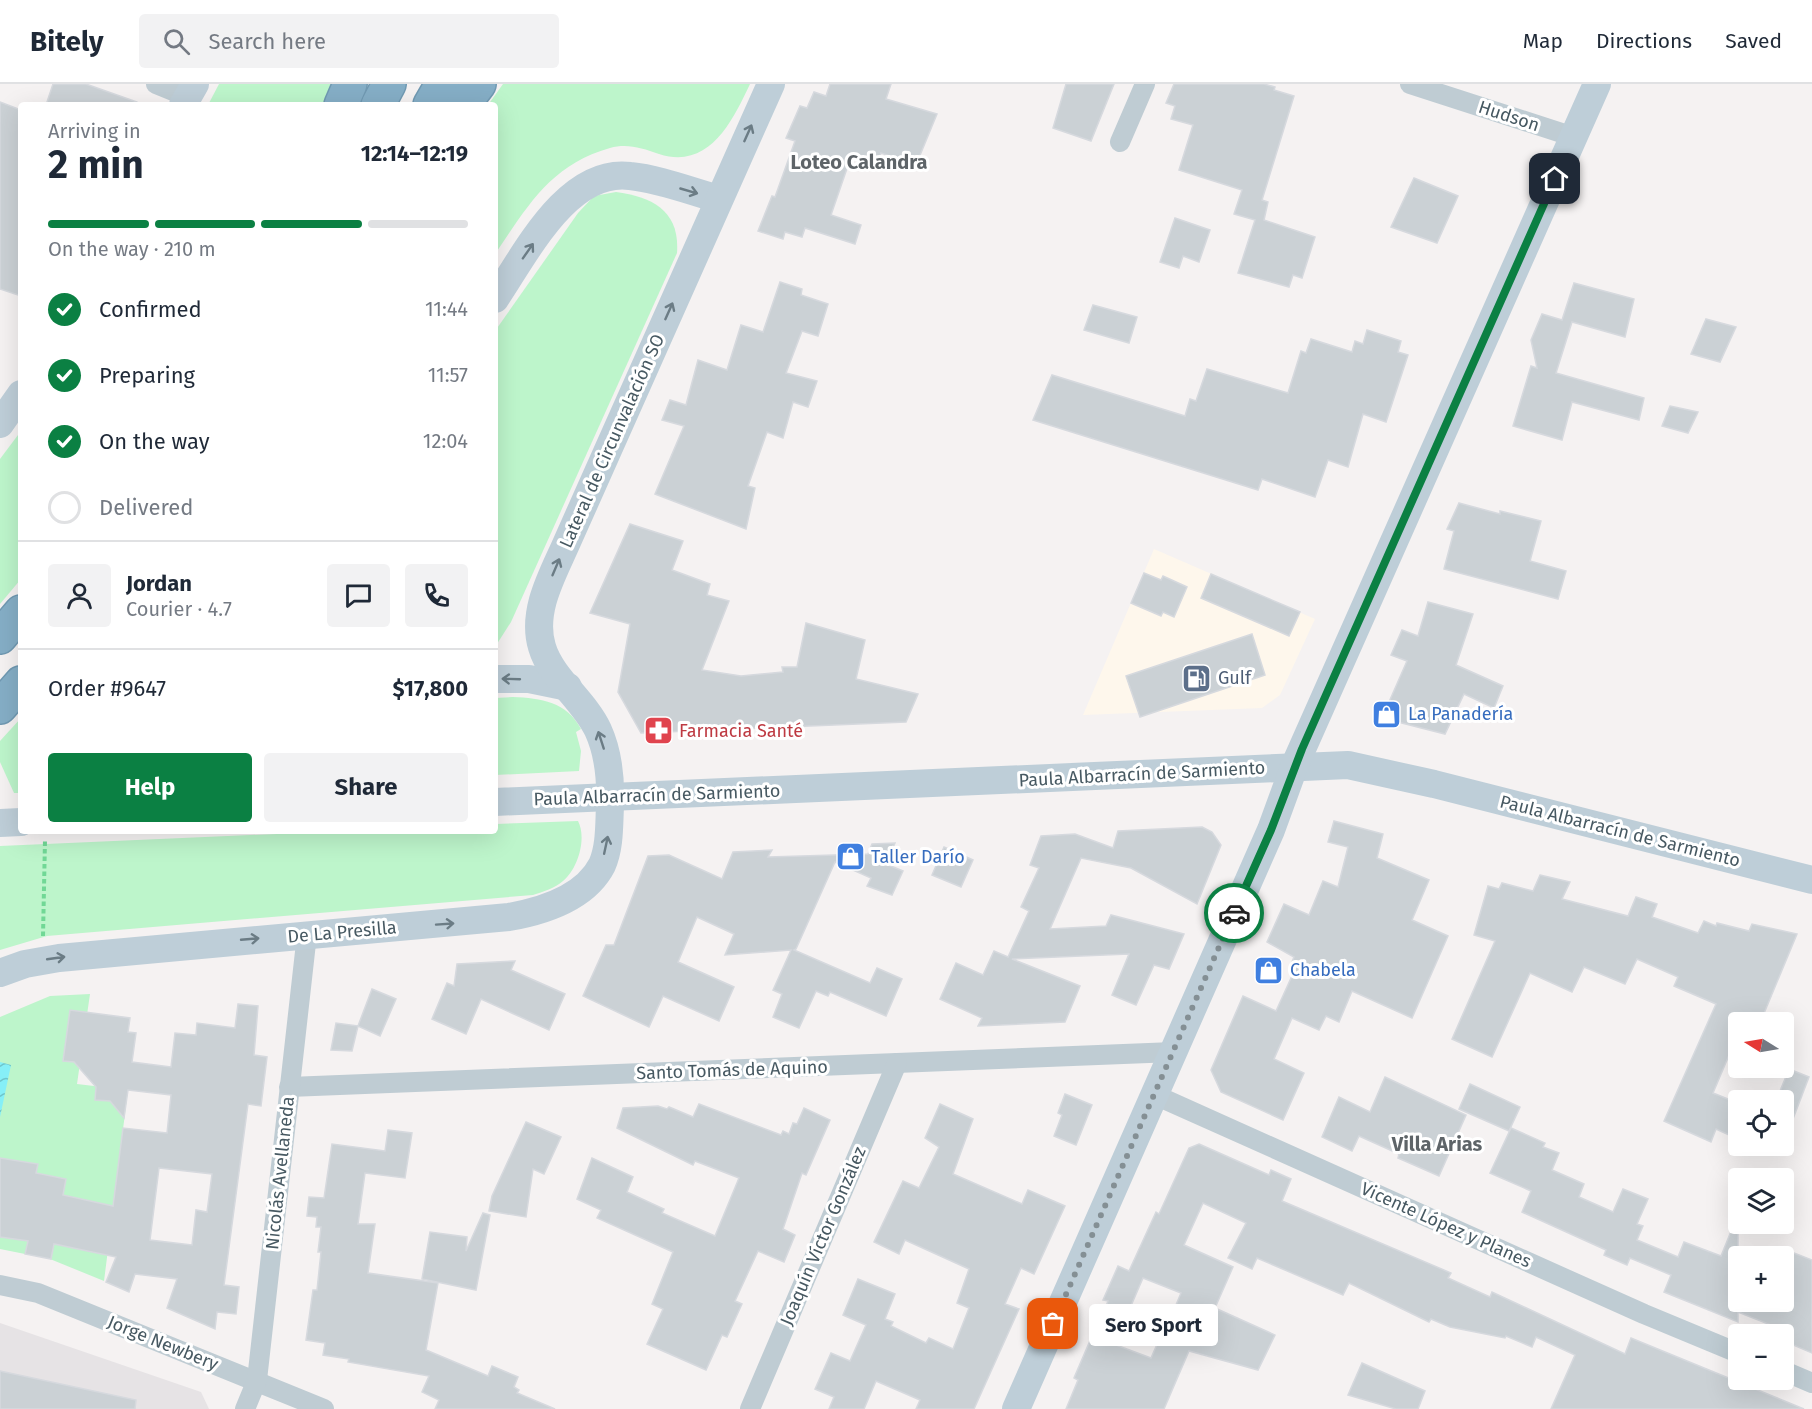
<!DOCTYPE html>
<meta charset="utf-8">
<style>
:root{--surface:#fff;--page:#f2f2f3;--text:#1f2937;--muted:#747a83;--line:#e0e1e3;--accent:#0b8043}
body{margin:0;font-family:"Fira Sans",sans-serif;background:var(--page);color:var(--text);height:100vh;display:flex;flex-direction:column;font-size:22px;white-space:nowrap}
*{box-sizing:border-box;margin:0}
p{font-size:20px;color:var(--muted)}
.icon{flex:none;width:33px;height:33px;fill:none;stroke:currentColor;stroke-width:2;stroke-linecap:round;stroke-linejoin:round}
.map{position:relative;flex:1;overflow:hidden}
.side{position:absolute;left:18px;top:18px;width:480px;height:732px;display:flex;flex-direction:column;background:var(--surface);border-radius:6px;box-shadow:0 6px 24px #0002}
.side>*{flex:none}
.needle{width:39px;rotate:281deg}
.buttons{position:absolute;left:1728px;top:928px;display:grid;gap:12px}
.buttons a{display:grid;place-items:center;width:66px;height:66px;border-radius:6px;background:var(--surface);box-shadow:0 6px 24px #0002;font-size:30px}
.pin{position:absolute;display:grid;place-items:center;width:51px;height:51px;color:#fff;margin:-26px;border-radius:12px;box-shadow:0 3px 9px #0006}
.courier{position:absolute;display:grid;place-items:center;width:60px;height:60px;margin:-30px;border:4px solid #0b8043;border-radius:50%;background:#fff;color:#222;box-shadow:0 2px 8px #0007}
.bubble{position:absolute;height:42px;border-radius:6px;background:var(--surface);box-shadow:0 6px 24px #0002;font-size:20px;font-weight:700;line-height:42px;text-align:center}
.head em{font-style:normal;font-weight:700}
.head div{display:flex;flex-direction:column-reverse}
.head{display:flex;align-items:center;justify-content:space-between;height:102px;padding:0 30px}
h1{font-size:39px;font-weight:700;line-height:45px}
.bar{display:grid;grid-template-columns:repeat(4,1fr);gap:9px 6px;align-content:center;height:72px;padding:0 30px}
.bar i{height:8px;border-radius:4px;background:var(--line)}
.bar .current{background:var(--accent)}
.bar p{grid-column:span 4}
.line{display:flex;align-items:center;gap:15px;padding:0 30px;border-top:2px solid var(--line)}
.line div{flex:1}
.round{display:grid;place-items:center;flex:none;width:63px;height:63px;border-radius:6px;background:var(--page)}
ol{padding:0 30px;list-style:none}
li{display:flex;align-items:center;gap:18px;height:66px}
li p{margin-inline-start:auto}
li .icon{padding:6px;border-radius:50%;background:var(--accent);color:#fff;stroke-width:4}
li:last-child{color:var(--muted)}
li i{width:33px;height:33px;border:3px solid var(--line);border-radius:50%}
.button{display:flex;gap:12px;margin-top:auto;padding:12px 30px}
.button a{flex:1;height:69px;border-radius:6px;background:var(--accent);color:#fff;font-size:24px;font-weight:700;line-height:69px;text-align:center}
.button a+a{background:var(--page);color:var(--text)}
header{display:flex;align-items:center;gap:36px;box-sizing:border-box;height:84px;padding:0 30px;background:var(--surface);border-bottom:2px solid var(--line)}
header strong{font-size:28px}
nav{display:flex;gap:33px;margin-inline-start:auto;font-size:21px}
.search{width:420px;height:54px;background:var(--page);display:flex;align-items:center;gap:15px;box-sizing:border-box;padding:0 21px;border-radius:6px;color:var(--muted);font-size:22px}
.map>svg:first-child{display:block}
.commercial{fill:#fef7ec}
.education{fill:#e6e3e5}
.green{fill:#bdf5cb}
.water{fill:url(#water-waves)}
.building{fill:#cbd1d5;stroke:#d6d9de;stroke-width:1.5;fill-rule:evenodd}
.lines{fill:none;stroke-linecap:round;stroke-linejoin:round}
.highway-casing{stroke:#7099b2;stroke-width:36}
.path{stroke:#71d896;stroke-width:4;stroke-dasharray:4.5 3;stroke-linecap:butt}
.street{stroke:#bfccd3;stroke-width:20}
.secondary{stroke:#beced8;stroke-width:28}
.highway{stroke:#85aec6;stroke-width:33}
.oneway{stroke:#6b7c85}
.done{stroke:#848f94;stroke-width:6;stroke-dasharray:0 10.8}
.route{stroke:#0b8043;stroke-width:8}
.labels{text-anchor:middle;stroke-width:6;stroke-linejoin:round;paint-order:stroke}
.street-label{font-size:18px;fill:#475962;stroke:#fff}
.service-label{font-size:18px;fill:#4e5e75;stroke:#fff;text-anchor:start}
.shop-label{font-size:18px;fill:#366cbe;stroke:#fff;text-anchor:start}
.health-label{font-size:18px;fill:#be3a42;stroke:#fff;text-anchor:start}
.neighbourhood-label{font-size:20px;font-weight:bold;fill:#5e6468;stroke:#fff}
</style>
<header>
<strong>Bitely</strong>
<div class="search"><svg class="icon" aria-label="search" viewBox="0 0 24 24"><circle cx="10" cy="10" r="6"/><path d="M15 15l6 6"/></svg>Search here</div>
<nav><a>Map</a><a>Directions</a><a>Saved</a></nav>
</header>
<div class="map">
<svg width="1812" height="1325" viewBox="0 0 1812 1325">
<defs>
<pattern id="water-waves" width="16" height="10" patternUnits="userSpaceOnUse" patternTransform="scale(1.5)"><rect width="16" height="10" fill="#86eff7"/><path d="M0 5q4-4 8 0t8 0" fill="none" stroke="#6fc5cb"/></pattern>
</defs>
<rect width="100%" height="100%" fill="#f5f2f2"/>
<polygon class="commercial" points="1154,465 1315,535 1280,611 1262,624 1083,631"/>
<polygon class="education" points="0,1239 201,1308 209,1325 0,1325"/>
<g class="green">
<polygon points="219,0 333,0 323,21 208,21"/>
<path d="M503 0H750C732 38 709 86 659 70 642 64 627 59 610 64 550 81 528 122 495 170V21H488Z"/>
<path d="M616 108C654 113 680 128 677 169L511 538 495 563V247L578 129 594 112Z"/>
<polygon points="21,347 21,495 0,520 0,375"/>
<path d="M513 613C541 614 567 618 581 645L576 648 581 667 579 687 495 691V614Z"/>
<polygon points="21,634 21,709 14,709 0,678 0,657"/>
<path d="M578 737C587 754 578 785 563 797 555 804 543 808 533 811L47 852 0 866V762L345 747H495V740Z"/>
<polygon points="90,910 77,1000 128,1006 122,1053 162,1059 156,1108 116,1103 104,1197 50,1175 0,1165 0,933 50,912"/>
</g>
<polygon class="water" points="0,978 11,981 0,1033"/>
<g class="building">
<polygon points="53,0 86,0 137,18 137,21 46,21"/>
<polygon points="830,0 891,0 886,15 937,30 916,81 881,69 878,78 852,70 831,131 861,141 855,160 805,144 802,153 785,148 783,155 758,147 772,112 775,113 795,57 786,54 800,22 807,24 814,8 826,12"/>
<polygon points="1066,0 1114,0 1091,57 1053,44"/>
<polygon points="1174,0 1264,0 1275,3 1274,6 1294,12 1262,116 1268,118 1264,136 1315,153 1302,194 1293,191 1289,203 1238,189 1255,136 1234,130 1242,106 1179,86 1193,41 1171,35 1175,22 1166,19"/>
<polygon points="0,18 21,26 21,212 0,205"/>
<polygon points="1414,94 1458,112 1437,159 1391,143"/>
<polygon points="1175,134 1210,146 1199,178 1183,172 1179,184 1160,178"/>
<polygon points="780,198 802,205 801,211 828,220 818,252 802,247 786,289 817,297 808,323 793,318 783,354 767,348 748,402 755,404 746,445 655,410 684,342 662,336 670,316 686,321 698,276 727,286 741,241 763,248"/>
<polygon points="1574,199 1634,215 1625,253 1572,238 1556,289 1644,314 1639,336 1572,318 1562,356 1513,342 1531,282 1537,284 1531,256 1542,230 1562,236"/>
<polygon points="1093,221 1137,233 1129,259 1084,246"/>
<polygon points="1706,235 1736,243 1720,278 1691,270"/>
<polygon points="1367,246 1401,257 1398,268 1408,271 1386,338 1363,330 1348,383 1328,376 1315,413 1262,395 1258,406 1033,336 1052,291 1185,332 1190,315 1196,317 1207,285 1288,309 1301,267 1306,269 1311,255 1352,268 1355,257 1363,260"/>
<polygon points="1670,322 1698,328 1688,349 1662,342"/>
<polygon points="1459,419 1500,430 1500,427 1541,437 1530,477 1566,487 1558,515 1444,485 1454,447 1447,445"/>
<polygon points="630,440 683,457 672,486 710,500 707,511 729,517 702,586 741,592 783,588 782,583 797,583 806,539 865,556 856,595 918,610 906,638 641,649 618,608 630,540 590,529"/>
<polygon points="1144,489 1161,496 1163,492 1187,503 1174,533 1163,528 1161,532 1131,519"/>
<polygon points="1211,490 1300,528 1289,552 1201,514"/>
<polygon points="1428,518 1473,530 1456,581 1503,602 1494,624 1464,610 1445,650 1382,634 1407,577 1391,571 1402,546 1418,552"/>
<polygon points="1252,550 1265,591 1140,633 1126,592"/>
<polygon points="1334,737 1383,750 1377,774 1429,796 1412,836 1448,852 1412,934 1352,907 1339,938 1326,932 1319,946 1292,934 1274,975 1304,989 1283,1036 1221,1008 1211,986 1243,912 1276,927 1296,883 1291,880 1294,873 1267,858 1284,820 1309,831 1323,797 1338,803 1348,763 1328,758"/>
<polygon points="1202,743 1212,748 1221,761 1197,820 1131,784 1081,774 1050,845 1106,842 1111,831 1184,850 1169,885 1154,881 1136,921 1112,911 1129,870 1012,875 1080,902 1065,938 978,942 982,934 940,915 956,879 983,891 994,867 1008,873 1029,827 1021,823 1039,784 1030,781 1041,752 1075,750 1113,764 1118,747"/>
<polygon points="895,759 886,780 903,787 892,811 867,802 871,794 835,778 796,865 794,866 870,899 877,884 902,895 886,932 830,908 828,912 816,907 799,944 773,933 782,910 773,906 791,866 725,871 734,850 697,833 678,878 734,903 719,937 663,912 649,943 583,912 606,861 614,861 648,772 669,771 722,795 733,768 772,766 768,773 868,770 872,760"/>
<polygon points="944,763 973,776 961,803 932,791"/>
<polygon points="1540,791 1570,798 1562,815 1628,832 1636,813 1657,820 1652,833 1698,849 1704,837 1716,842 1717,839 1749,847 1752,840 1797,850 1760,939 1738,939 1738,950 1713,1009 1738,1019 1738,1055 1716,1045 1711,1058 1664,1037 1716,920 1674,902 1678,893 1637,875 1625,900 1584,883 1572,908 1530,889 1492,973 1452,955 1495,857 1474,851 1488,802 1499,805 1502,799 1533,807"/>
<polygon points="515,877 511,886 565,910 549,946 481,915 466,950 432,935 447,899 454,902 457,880"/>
<polygon points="372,905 396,915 380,952 358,942 352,967 331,966 336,939 358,942"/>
<path d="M238 920 258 922 254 971 267 973 261 1022 248 1020 224 1201 239 1203 236 1230 217 1228 215 1245 167 1224 177 1195 135 1190 129 1208 106 1198 116 1173 54 1160 51 1175 25 1170 28 1157 0 1153V1074L38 1080 36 1089 66 1095 63 1111 113 1122 123 1044 167 1049 171 1011 128 1006 124 1034 110 1017 95 1016 96 1003 74 978 63 977 70 926 130 934 128 948 136 949 132 978 171 983 175 949 196 951 197 939 235 944ZM159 1084 212 1090 207 1128 196 1126 192 1161 150 1156Z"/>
<polygon points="1789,985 1809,993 1785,1056 1784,1017 1776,1017"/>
<polygon points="1385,993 1466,1031 1439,1092 1398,1074 1399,1070 1359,1052 1352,1067 1322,1053 1339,1013 1370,1028"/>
<polygon points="1470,1000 1520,1023 1509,1047 1459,1025"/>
<polygon points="1065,1010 1092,1021 1076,1061 1054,1052 1062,1031 1058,1029"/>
<polygon points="699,1020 781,1051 783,1047 789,1050 793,1039 797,1040 804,1024 830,1036 806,1091 802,1089 783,1145 795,1151 784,1178 758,1167 735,1217 742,1220 727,1253 722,1251 706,1286 647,1260 663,1225 652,1220 673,1168 597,1134 601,1126 577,1115 592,1074 633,1093 627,1108 664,1125 662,1129 715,1152 739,1094 695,1077 693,1081 617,1044 623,1024 658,1022 667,1025 669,1023 693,1033"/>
<polygon points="940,1020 973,1035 953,1090 1022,1120 1028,1106 1065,1122 1034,1190 1021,1184 1005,1220 1019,1225 974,1325 916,1325 920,1316 876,1297 864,1325 829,1325 834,1313 815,1305 831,1269 850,1277 866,1241 843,1231 858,1195 895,1210 885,1235 893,1238 891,1242 926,1259 929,1254 953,1265 969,1224 957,1219 969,1185 905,1156 899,1170 874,1158 903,1097 919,1104 939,1063 925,1054"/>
<polygon points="526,1038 561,1053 544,1090 533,1085 526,1133 489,1127 492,1112"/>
<polygon points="1511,1044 1545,1059 1543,1063 1559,1069 1552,1086 1584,1100 1579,1113 1613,1128 1623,1105 1648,1115 1637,1140 1643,1142 1637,1156 1678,1173 1684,1158 1721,1172 1738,1130 1738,1218 1784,1218 1784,1165 1812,1176 1812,1269 1784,1257 1784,1251 1779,1251 1781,1245 1738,1228 1738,1238 1664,1208 1671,1191 1630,1174 1627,1181 1604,1171 1606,1166 1522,1128 1531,1107 1490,1089"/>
<polygon points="388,1046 412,1049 405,1094 365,1089 358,1140 375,1140 368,1189 438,1199 426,1266 488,1292 492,1282 518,1293 514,1303 519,1306 517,1309 555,1325 435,1325 439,1316 422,1308 429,1292 348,1278 349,1275 323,1271 325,1259 306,1256 313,1206 317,1206 321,1168 318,1168 321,1143 316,1143 317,1133 307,1132 309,1113 324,1114 332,1060 385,1067"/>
<polygon points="1199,1060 1269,1091 1271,1086 1291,1095 1282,1117 1451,1189 1448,1194 1490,1213 1492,1208 1625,1270 1631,1254 1804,1325 1551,1325 1575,1271 1536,1253 1532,1263 1506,1252 1505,1254 1450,1243 1431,1235 1429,1238 1349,1199 1343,1211 1257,1174 1252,1185 1228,1174 1246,1139 1203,1119 1184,1161 1233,1183 1215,1224 1275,1251 1258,1286 1189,1267 1164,1325 1066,1325 1078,1296 1074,1294 1092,1252 1151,1274 1158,1258 1160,1259 1181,1209 1143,1194 1127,1231 1106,1222 1108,1217 1103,1216 1118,1182 1129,1187 1156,1128 1159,1130 1189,1064"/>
<polygon points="483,1129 490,1131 476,1206 422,1195 430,1148 467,1153 466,1167"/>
<polygon points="1362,1279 1425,1307 1418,1325 1396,1325 1348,1311"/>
<polygon points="0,1287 136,1316 135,1325 0,1325"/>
</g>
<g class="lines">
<defs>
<g id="highway">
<polyline points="341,21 350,0"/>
<polyline points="378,21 389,0"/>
<polyline points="430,21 442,0"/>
<polyline points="463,21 479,0"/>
<polyline points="0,553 21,528"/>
<polyline points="0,623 21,599"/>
</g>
</defs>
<use href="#highway" class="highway-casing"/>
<polyline class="path" points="43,852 45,756"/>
<g class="street">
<polyline points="156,0 188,13"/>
<polyline points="1410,0 1574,53"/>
<polyline points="1120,58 1145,0"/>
<polyline points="289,1003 1174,968"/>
<polyline points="1155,1011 1644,1230 1738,1269"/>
<polyline points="0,1201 38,1209 324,1325"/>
<polyline points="1784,1287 1812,1299"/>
<polyline points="245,1325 257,1296 307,850"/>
<polyline points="750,1325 897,979"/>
</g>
<g class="secondary">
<polyline points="183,21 195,0"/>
<path d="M495 215C525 171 567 84 630 92 660 95 690 107 719 115"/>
<polyline points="0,340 21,310"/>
<polyline points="495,595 529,595 568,603"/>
<polyline points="495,718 1348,681 1434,700 1812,796"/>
<polyline points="0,739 21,738"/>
<path d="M0 889 25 880 59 874 509 833C543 827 585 814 602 781 610 763 609 741 610 722 611 696 609 670 598 646 584 616 551 594 542 563 531 527 553 490 567 458L771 0"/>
<polyline points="1016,1325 1271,746 1294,683 1597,0"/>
</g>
<use href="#highway" class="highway"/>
</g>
<defs><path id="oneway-shaft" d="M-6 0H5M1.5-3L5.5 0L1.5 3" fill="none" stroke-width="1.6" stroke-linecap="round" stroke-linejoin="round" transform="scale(1.5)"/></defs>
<g class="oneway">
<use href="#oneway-shaft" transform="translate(748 49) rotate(-66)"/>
<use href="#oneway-shaft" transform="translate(689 107) rotate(16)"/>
<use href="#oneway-shaft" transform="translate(528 167) rotate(-55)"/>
<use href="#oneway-shaft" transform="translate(669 227) rotate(-66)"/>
<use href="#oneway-shaft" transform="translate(556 483) rotate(-67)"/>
<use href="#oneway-shaft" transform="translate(511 595) rotate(-178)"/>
<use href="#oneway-shaft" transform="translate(601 656) rotate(-108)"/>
<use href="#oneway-shaft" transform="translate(606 761) rotate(-78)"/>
<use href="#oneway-shaft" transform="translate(445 840) rotate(-4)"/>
<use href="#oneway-shaft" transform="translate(250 855) rotate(-5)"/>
<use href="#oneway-shaft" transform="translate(56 874) rotate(-8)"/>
</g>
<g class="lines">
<polyline class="done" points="1053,1240 1234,829"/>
<polyline class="route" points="1234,829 1271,746 1302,665 1555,95"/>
</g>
<defs>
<symbol id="fuel-square" viewBox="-11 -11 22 22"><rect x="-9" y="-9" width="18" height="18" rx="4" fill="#5c6f8a" stroke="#fff"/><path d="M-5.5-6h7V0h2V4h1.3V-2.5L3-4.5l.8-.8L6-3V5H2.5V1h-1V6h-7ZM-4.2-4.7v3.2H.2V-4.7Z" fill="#fff"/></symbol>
<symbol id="shop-square" viewBox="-11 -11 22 22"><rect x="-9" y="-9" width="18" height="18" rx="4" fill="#3f7fe0" stroke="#fff"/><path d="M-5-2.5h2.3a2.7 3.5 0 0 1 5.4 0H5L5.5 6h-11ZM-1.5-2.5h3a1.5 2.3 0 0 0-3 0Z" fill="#fff"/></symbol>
<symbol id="pharmacy-square" viewBox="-11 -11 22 22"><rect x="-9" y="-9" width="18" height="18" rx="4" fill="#e0444e" stroke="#fff"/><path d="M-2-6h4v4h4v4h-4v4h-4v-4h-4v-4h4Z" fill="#fff"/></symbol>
</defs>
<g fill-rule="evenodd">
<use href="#fuel-square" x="1180" y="578" width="33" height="33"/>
<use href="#shop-square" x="1370" y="614" width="33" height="33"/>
<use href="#pharmacy-square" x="642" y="630" width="33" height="33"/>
<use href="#shop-square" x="834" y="756" width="33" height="33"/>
<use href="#shop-square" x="1252" y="870" width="33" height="33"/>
</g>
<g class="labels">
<g class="street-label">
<text transform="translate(1509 32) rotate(18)" y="6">Hudson</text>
<text transform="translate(612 357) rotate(-66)" y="6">Lateral de Circunvalación SO</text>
<text transform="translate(1142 690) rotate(-3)" y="6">Paula Albarracín de Sarmiento</text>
<text transform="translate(657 711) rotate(-2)" y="6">Paula Albarracín de Sarmiento</text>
<text transform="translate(1620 747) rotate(14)" y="6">Paula Albarracín de Sarmiento</text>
<text transform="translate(342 848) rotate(-5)" y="6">De La Presilla</text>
<text transform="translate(732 986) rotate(-2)" y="6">Santo Tomás de Aquino</text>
<text transform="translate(280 1089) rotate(-84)" y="6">Nicolás Avellaneda</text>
<text transform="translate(1446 1141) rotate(24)" y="6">Vicente López y Planes</text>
<text transform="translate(823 1152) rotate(-67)" y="6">Joaquín Víctor González</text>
<text transform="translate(163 1259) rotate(22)" y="6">Jorge Newbery</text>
</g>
<g class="service-label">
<text x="1218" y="600">Gulf</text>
</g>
<g class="shop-label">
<text x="1408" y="636">La Panadería</text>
<text x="871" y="779">Taller Darío</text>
<text x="1290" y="892">Chabela</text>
</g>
<g class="health-label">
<text x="679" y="653">Farmacia Santé</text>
</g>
<g class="neighbourhood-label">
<text x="859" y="85">Loteo Calandra</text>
<text x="1437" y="1067">Villa Arias</text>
</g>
</g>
</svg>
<div class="buttons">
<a><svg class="needle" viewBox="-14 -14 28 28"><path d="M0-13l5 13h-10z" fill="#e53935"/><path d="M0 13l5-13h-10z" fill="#747a83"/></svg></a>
<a><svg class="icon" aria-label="locate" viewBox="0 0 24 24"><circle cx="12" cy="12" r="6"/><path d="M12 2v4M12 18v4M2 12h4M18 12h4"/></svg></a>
<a><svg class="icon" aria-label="layers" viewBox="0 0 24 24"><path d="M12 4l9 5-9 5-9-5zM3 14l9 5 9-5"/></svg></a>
<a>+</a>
<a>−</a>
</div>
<div class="pin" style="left:1053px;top:1240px;background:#ea580c"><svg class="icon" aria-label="bag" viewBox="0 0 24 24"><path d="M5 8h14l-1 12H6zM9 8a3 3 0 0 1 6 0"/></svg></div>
<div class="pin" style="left:1555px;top:95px;background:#1f2937"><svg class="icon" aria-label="home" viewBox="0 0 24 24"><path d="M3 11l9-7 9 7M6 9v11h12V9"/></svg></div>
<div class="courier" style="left:1234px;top:829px"><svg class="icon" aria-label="car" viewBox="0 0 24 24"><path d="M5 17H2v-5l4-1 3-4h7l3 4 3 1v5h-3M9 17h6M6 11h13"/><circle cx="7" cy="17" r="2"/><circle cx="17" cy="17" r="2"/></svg></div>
<div class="bubble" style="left:1089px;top:1220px;width:129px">Sero Sport</div>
<section class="side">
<div class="head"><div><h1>2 min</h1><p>Arriving in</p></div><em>12:14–12:19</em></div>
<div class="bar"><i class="current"></i><i class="current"></i><i class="current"></i><i></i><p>On the way · 210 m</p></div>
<ol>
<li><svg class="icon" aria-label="check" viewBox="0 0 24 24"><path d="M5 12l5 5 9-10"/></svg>Confirmed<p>11:44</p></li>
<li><svg class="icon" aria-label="check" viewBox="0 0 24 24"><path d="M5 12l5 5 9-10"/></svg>Preparing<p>11:57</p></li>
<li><svg class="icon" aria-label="check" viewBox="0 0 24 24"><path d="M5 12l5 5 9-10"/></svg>On the way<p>12:04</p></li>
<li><i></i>Delivered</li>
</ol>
<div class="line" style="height:108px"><a class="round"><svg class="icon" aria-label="person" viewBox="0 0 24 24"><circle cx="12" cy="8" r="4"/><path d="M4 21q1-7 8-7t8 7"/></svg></a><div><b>Jordan</b><p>Courier · 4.7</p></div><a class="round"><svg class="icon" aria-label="chat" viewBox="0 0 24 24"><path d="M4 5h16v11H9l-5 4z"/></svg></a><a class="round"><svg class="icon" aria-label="phone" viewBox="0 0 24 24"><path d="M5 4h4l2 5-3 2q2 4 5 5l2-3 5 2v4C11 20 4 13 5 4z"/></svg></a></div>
<div class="line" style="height:78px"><div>Order #9647</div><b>$17,800</b></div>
<div class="button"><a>Help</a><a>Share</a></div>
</section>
</div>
